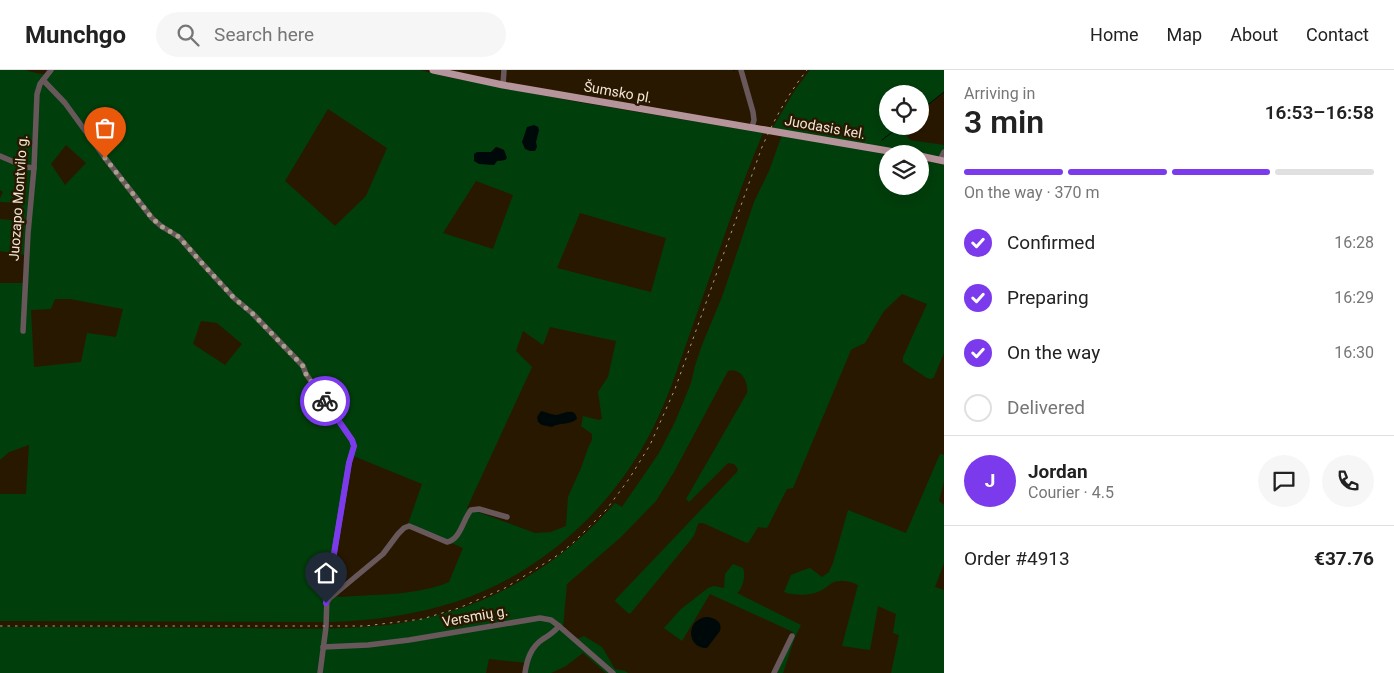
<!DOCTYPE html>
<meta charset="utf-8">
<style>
:root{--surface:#fff;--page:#f6f6f6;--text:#222;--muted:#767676;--line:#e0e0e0;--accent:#7c3aed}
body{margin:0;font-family:Roboto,sans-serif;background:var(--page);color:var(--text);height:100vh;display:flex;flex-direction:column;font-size:19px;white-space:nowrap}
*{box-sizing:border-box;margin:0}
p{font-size:16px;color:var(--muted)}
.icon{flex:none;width:28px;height:28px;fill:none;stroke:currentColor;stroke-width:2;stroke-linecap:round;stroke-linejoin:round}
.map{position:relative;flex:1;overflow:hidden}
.details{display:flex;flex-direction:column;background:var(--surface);width:450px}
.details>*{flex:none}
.buttons{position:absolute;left:879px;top:15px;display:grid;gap:10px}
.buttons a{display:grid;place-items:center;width:50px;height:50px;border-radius:50%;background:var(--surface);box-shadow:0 5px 20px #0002;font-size:25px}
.pin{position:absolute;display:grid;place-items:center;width:42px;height:42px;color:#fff;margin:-51px -21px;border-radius:50% 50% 50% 0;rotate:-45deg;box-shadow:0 0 5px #0007}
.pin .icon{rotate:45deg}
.courier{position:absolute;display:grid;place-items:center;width:50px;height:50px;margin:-25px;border:4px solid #7c3aed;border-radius:50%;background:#fff;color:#222;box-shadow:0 1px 6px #0007}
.summary em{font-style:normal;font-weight:600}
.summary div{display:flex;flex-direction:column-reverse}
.summary{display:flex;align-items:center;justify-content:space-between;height:85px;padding:0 20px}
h1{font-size:32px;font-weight:600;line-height:38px}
.bar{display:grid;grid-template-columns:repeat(4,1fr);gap:8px 5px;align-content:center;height:60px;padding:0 20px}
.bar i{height:6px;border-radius:4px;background:var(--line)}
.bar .active{background:var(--accent)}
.bar p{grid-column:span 4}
.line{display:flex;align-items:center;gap:12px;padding:0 20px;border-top:1px solid var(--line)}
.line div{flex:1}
.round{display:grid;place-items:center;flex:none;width:52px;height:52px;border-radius:26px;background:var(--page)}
ol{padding:0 20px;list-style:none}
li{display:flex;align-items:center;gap:15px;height:55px}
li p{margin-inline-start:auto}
li .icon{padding:5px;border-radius:50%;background:var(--accent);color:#fff;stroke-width:4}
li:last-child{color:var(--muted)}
li i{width:28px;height:28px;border:2px solid var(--line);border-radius:50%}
header{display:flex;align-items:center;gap:30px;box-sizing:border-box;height:70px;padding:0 25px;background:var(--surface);border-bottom:1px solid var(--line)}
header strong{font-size:24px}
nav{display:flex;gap:28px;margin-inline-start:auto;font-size:18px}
.search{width:350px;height:45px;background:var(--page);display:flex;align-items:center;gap:12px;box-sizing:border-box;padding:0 18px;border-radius:28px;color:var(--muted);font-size:19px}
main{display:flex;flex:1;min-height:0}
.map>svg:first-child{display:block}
.green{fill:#003f0b;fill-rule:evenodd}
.water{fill:#000909}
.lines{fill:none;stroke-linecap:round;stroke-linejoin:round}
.stream{stroke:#000909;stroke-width:1}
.minor{stroke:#68585c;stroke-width:5.5}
.major{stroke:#b6949c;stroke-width:7}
.rail{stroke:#ab9d8b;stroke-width:1;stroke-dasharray:2.5 5;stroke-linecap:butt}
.done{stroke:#ac9e8c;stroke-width:5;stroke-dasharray:0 9}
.route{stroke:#7c3aed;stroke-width:6}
.labels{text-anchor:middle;stroke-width:5;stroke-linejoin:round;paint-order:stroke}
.street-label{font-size:14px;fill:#f2e6d7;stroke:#291800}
</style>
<header>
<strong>Munchgo</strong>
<div class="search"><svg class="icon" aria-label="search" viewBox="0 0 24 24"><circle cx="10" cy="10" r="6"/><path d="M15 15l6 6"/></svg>Search here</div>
<nav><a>Home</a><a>Map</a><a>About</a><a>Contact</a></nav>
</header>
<main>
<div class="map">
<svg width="944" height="603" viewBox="0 0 944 603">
<rect width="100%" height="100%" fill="#291800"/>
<g class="green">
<path d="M0 0C8 0 17 0 25 0 35 2 45 8 53 0H420L447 7 577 32 763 63C750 93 739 124 728 155 715 193 701 231 688 269 679 294 671 319 660 343 622 430 545 503 455 532 414 545 371 551 328 552L0 551V424H26L29 375 9 382 0 390V213H23L25 185 0 181V149L21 151 24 140 18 133 0 132V128L3 122 0 120ZM328 39 387 78 366 126 335 156 285 111ZM66 75 86 93 65 115 51 94ZM496 77C504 77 507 83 505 90L497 91 495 94 489 95 483 93 487 83 491 82ZM476 111 513 125 493 179 443 163ZM580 143 666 168 651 222 557 198ZM55 229H70L123 239 116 267 87 263 81 292 34 297 31 240 51 239ZM201 251 217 253 242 274 225 295 193 274ZM550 257 616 271 608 307 598 322 602 349 599 350 583 346 581 356 592 364V370L588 378 581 398 568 427 566 456 551 462 535 463 467 438 532 297 516 281 523 261 543 275ZM351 385 422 414 408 454 463 478 449 512C417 526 375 524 341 527L330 525Z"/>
<polygon points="810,0 944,0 944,22 920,42 920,24 888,24 888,56 902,56 901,57 910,70 944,75 944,87 772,59 795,20"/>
<path d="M782 65 888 84V116H920V90L944 95V283L934 307 931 309 927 308 903 292V287L927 234 902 224 884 241 865 273 854 278 851 280 793 418 787 419 767 458 758 457 749 472 747 473 703 453H699C696 457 696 463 693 467L630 544 628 543 615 531 616 529 737 402 738 399 734 394 728 393 689 432 686 429 747 323C749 311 740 297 728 301L674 402 656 431 621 467 567 514 563 557 577 569 584 566 602 577 615 599 625 601 628 603H606L583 583 566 596 551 603H527L528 593 489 589 486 603H0V557C77 557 153 557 230 558 282 558 336 561 388 555 479 544 555 501 615 433L622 437 659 383 675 352 691 313 695 296 702 275 722 227 754 132 769 101Z"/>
<path d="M940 384 944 385V411L939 431 944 435V493L935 517 944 520V603H891L899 565 893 563 896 544 878 536 870 580 842 576 858 515C850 511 840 509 832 513 828 515 826 518 822 520 811 526 795 526 784 522L791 505C794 504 808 498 810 498L822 507 829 502 833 493 848 440 906 463Z"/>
<path d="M733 494 743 498C746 505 743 518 737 523L801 555 795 567 783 603H777L793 562 710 524 682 571 664 558 681 539 708 518 714 516 724 518 725 504Z"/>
</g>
<g class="water">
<polygon points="534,55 538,57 539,60 536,72 537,77 535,81 530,81 525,79 522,72 527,57"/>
<polygon points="496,77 504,80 507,88 505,90 497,91 494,95 479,94 474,91 474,84 477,82 491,82"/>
<path d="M541 341C546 342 552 345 557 345 565 343 575 337 577 349 568 356 559 352 552 357L542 355 538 352 537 347Z"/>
<path d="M706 547C714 547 723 552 720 561L707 578C687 579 685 550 706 547Z"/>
</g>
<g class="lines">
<g class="stream">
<polyline points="734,1 735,0"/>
<polyline points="920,41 944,22"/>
<polyline points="882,70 900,56"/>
</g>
<g class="minor">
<polyline points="741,0 753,42 754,50 752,57"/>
<polyline points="43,10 65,33 105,88 152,148 161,156 179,167 200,191 234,228 252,243 303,296 306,304 352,370 354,376 349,393 327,526 326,557 320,603"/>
<polyline points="503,15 504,0"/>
<polyline points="0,86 26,97 34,98"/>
<polyline points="940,90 944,82"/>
<polyline points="23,261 28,163 34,98 37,24 40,14 51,0"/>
<path d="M326 533 330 528 383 484 398 464 404 458 409 456 414 458 447 472C461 469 463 449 471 440L479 439 507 447"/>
<polyline points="323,577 368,575 409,570 540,548 551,550 559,556 613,603"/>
<path d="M525 603C527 589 531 577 543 569 550 565 554 562 559 556"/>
<polyline points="774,603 792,566"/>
</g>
<g class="major">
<polyline points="433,0 503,15 906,84"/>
<polyline points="920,86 944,91"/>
</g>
<path class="rail" d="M0 556H365L422 549 459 538 505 518 558 485 574 472 606 440 629 409 650 375 675 319 762 77C774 50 788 24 807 0"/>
</g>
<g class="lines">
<polyline class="done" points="105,88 152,148 161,156 179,167 200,191 234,228 252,243 303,296 306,304 325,331"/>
<polyline class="route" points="325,331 352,370 354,376 349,393 327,526 326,533"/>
</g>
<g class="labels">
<g class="street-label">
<text transform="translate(618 22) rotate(10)" y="5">Šumsko pl.</text>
<text transform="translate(825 57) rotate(10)" y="5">Juodasis kel.</text>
<text transform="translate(18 128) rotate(-86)" y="5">Juozapo Montvilo g.</text>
<text transform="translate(475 546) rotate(-10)" y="5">Versmių g.</text>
</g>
</g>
</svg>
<div class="buttons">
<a><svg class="icon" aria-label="locate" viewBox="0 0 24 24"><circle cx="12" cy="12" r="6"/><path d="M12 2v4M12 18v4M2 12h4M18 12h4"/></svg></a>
<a><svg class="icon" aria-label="layers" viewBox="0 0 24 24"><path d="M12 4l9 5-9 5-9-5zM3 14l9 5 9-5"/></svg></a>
</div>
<div class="pin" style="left:105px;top:88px;background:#ea580c"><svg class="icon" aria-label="bag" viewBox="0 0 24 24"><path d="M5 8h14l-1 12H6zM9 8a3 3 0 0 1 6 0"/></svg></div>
<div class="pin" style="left:326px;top:533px;background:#1f2937"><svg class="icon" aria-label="home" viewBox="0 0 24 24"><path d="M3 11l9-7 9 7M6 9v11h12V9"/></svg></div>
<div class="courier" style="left:325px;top:331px"><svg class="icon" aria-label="bike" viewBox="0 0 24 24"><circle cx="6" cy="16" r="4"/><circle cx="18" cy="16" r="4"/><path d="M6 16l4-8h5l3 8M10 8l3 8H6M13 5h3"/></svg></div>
</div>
<section class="details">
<div class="summary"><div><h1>3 min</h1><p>Arriving in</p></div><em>16:53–16:58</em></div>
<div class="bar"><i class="active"></i><i class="active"></i><i class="active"></i><i></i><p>On the way · 370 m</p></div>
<ol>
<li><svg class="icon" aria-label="check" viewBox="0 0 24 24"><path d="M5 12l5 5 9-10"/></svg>Confirmed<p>16:28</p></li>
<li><svg class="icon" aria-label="check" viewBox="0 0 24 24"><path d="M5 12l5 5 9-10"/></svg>Preparing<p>16:29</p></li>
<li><svg class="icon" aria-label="check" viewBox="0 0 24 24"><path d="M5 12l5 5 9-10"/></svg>On the way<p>16:30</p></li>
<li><i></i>Delivered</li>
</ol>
<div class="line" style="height:90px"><b class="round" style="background:var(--accent);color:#fff">J</b><div><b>Jordan</b><p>Courier · 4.5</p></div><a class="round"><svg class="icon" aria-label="chat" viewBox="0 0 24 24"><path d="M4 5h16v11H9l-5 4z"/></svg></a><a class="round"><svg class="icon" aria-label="phone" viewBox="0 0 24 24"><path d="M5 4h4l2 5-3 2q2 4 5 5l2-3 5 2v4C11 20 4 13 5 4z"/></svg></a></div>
<div class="line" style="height:65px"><div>Order #4913</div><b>€37.76</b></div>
</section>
</main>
